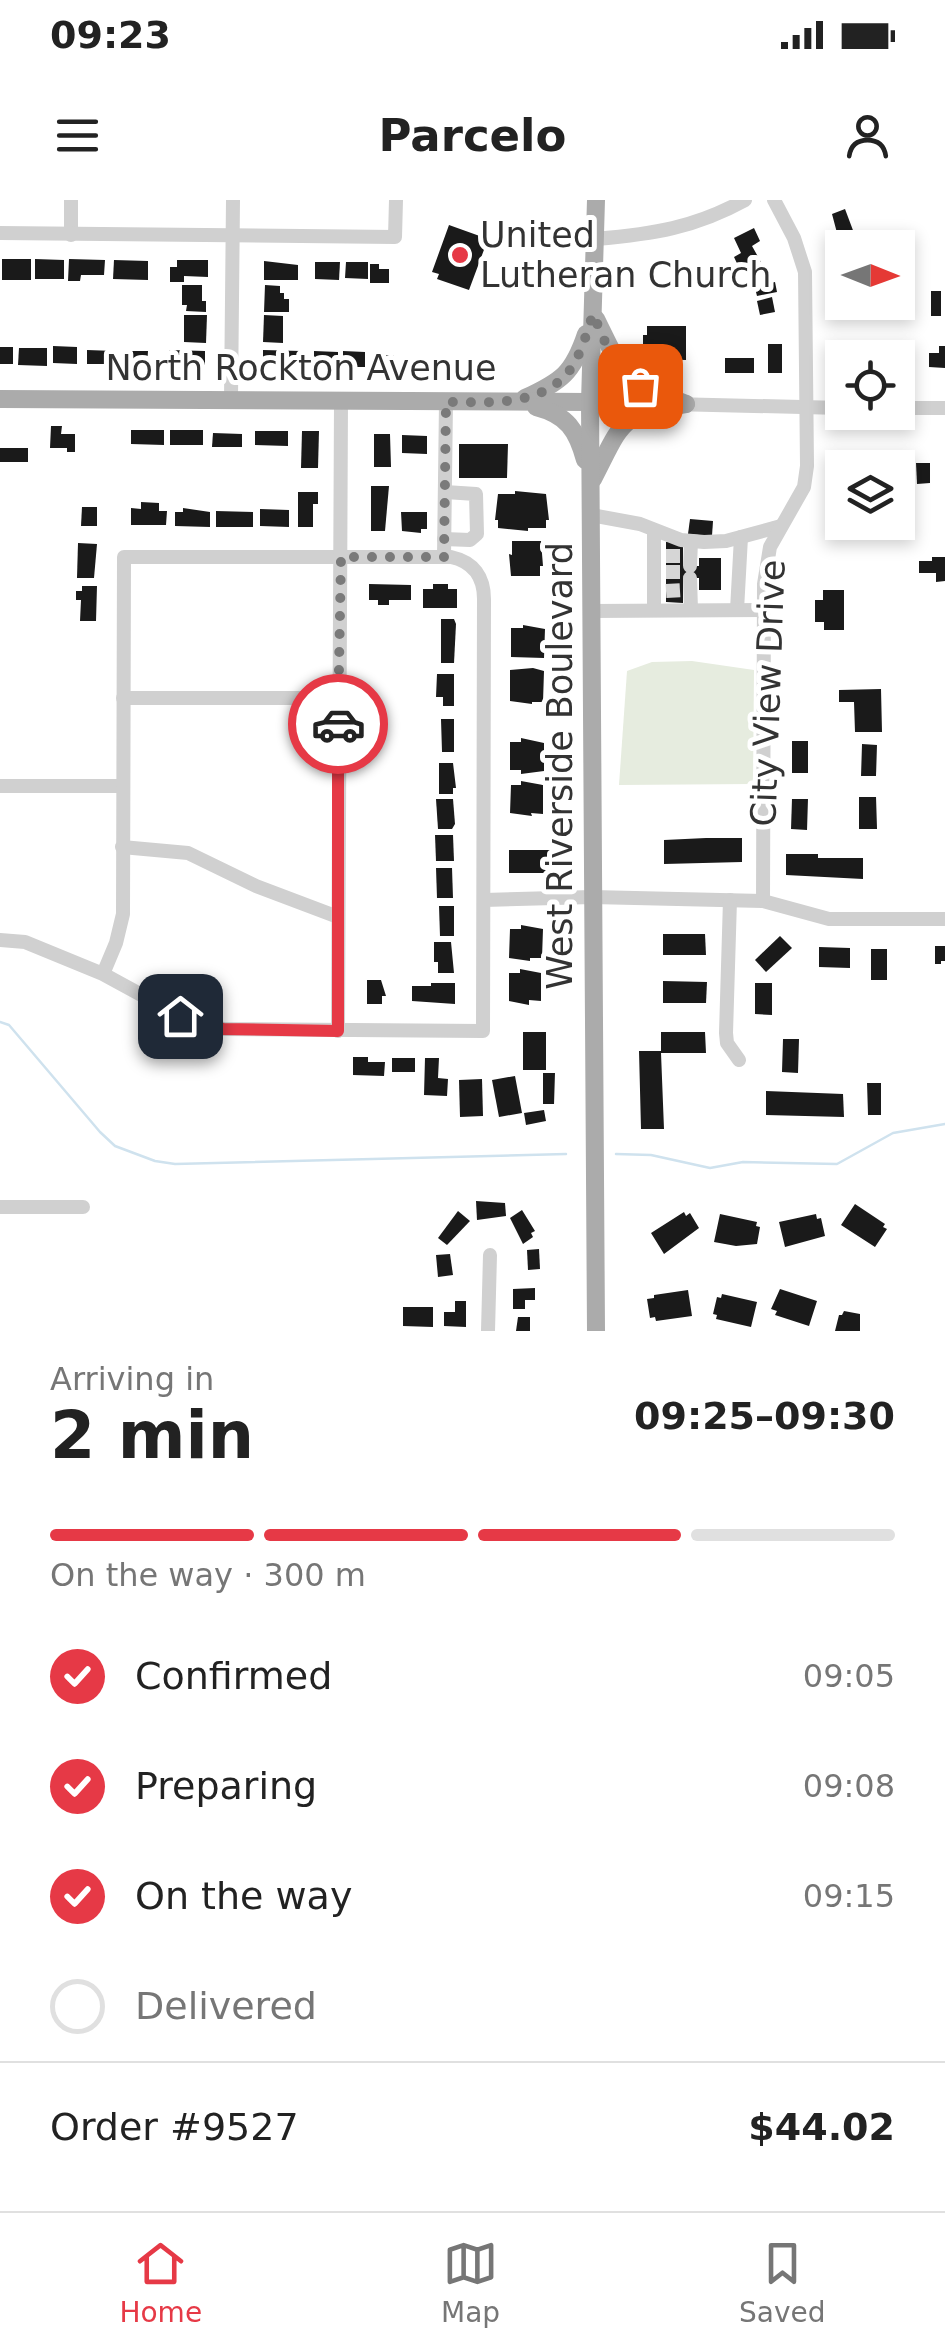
<!DOCTYPE html>
<meta charset="utf-8">
<style>
:root{--surface:#fff;--page:#f2f2f2;--text:#222;--muted:#767676;--line:#e0e0e0;--accent:#e63946}
body{margin:0;font-family:"DejaVu Sans",sans-serif;background:var(--page);color:var(--text);height:100vh;display:flex;flex-direction:column;font-size:38px;white-space:nowrap}
*{box-sizing:border-box;margin:0}
p{font-size:32px;color:var(--muted)}
.icon{flex:none;width:55px;height:55px;fill:none;stroke:currentColor;stroke-width:2;stroke-linecap:round;stroke-linejoin:round}
.map{position:relative;height:1131px;overflow:hidden}
.panel{display:flex;flex-direction:column;background:var(--surface);flex:1}
.panel>*{flex:none}
.needle{width:65px;rotate:91deg}
.fabs{position:absolute;left:825px;top:30px;display:grid;gap:20px}
.fabs a{display:grid;place-items:center;width:90px;height:90px;border-radius:0px;background:var(--surface);box-shadow:0 5px 15px #0003;font-size:50px}
.pin{position:absolute;display:grid;place-items:center;width:85px;height:85px;color:#fff;margin:-42px;border-radius:20px;box-shadow:0 5px 15px #0006}
.courier{position:absolute;display:grid;place-items:center;width:100px;height:100px;margin:-50px;border:8px solid #e63946;border-radius:50%;background:#fff;color:#222;box-shadow:0 2px 12px #0007}
.overview em{font-style:normal;font-weight:600}
.overview div{display:flex;flex-direction:column-reverse}
.overview{display:flex;align-items:center;justify-content:space-between;height:170px;padding:0 50px}
h1{font-size:65px;font-weight:600;line-height:75px}
.bar{display:grid;grid-template-columns:repeat(4,1fr);gap:15px 10px;align-content:center;height:120px;padding:0 50px}
.bar i{height:12px;border-radius:8px;background:var(--line)}
.bar .selected{background:var(--accent)}
.bar p{grid-column:span 4}
.line{display:flex;align-items:center;gap:25px;padding:0 50px;border-top:2px solid var(--line)}
.line div{flex:1}
ol{padding:0 50px;list-style:none}
li{display:flex;align-items:center;gap:30px;height:110px}
li p{margin-inline-start:auto}
li .icon{padding:10px;border-radius:50%;background:var(--accent);color:#fff;stroke-width:4}
li:last-child{color:var(--muted)}
li i{width:55px;height:55px;border:5px solid var(--line);border-radius:50%}
.status{display:flex;justify-content:space-between;align-items:center;height:70px;padding:0 50px;background:var(--surface);direction:ltr}
.status svg{height:28px;fill:currentColor}
header{display:flex;justify-content:space-between;align-items:center;height:130px;padding:0 50px;background:var(--surface);font-size:45px;font-weight:600}
.tab-bar{display:flex;justify-content:space-around;align-items:center;height:140px;border-top:2px solid var(--line);background:var(--surface);font-size:28px;color:var(--muted)}
.tab-bar a{display:grid;justify-items:center;gap:5px}
.tab-bar .selected{color:var(--accent)}
.map>svg:first-child{display:block}
.green{fill:#e6ecdf}
.lines{fill:none;stroke-linecap:round;stroke-linejoin:round}
.stream{stroke:#cfe2ee;stroke-width:2.5}
.building{fill:#1a1a1a}
.minor-tunnel{stroke:#d6d6d6;stroke-width:14;stroke-dasharray:14 7;stroke-linecap:butt}
.minor{stroke:#d0d0d0;stroke-width:14}
.major{stroke:#ababab;stroke-width:18}
.done{stroke:#7a7a7a;stroke-width:10;stroke-dasharray:0 18}
.route{stroke:#e63946;stroke-width:12}
.poi-dot{fill:#e63946;stroke:#fff;stroke-width:4}
.labels{text-anchor:middle;stroke-width:10;stroke-linejoin:round;paint-order:stroke}
.poi-label{font-size:35px;fill:#333;stroke:#fff;text-anchor:start}
.street-label{font-size:35px;fill:#333;stroke:#fff}
</style>
<div class="status"><b>09:23</b><svg viewBox="0 0 49 12"><path d="M0 12V9h3v3zM5 12V6h3v6zM10 12V3h3v9zM15 12V0h3v12zM26 1h20v11H26zM47 4h2v5h-2z"/></svg></div>
<header><svg class="icon" aria-label="menu" viewBox="0 0 24 24"><path d="M4 6h16M4 12h16M4 18h16"/></svg>Parcelo<svg class="icon" aria-label="person" viewBox="0 0 24 24"><circle cx="12" cy="8" r="4"/><path d="M4 21q1-7 8-7t8 7"/></svg></header>
<div class="map">
<svg width="945" height="1131" viewBox="0 0 945 1131">
<rect width="100%" height="100%" fill="#fff"/>
<polygon class="green" points="692,461 754,470 753,584 619,585 627,471 652,462"/>
<g class="lines">
<g class="stream">
<polyline points="0,822 9,825 100,932 115,946 155,961 175,964 566,954"/>
<polyline points="616,954 651,955 710,968 743,962 837,964 893,933 945,924"/>
</g>
</g>
<g class="building">
<polygon points="845,9 854,33 860,30 863,40 841,48 832,14"/>
<polygon points="449,25 488,39 469,90 437,79 439,74 432,72"/>
<polygon points="754,28 760,41 752,46 761,62 741,72 734,57 741,53 734,38"/>
<rect x="2" y="59" width="29" height="21"/>
<polygon points="35,59 64,60 64,79 35,79"/>
<polygon points="69,59 105,60 104,75 81,75 80,81 68,81"/>
<polygon points="114,60 148,61 148,80 113,79"/>
<polygon points="177,60 208,60 208,77 184,76 184,82 170,82 170,67 177,67"/>
<polygon points="264,61 298,65 298,80 264,80"/>
<polygon points="315,62 340,62 339,80 315,79"/>
<polygon points="346,62 368,62 368,79 345,78"/>
<polygon points="370,64 379,64 379,69 389,69 389,83 370,83"/>
<polygon points="769,77 770,83 775,82 777,92 757,96 753,80"/>
<polygon points="182,85 202,85 202,101 206,101 206,112 186,111 187,105 182,105"/>
<polygon points="265,85 280,86 280,93 284,93 284,99 289,99 289,112 264,112"/>
<rect x="931" y="91" width="10" height="25"/>
<polygon points="772,97 775,112 760,115 757,101"/>
<polygon points="184,115 207,115 206,143 184,142"/>
<polygon points="264,115 283,116 283,143 263,142"/>
<polygon points="647,126 686,126 686,160 643,159 643,135 647,135"/>
<rect x="768" y="144" width="14" height="29"/>
<polygon points="867,144 874,144 874,158 857,158 857,151 867,150"/>
<polygon points="53,146 77,147 77,164 53,163"/>
<polygon points="939,146 945,146 945,168 929,167 929,153 939,153"/>
<rect x="0" y="147" width="13" height="17"/>
<polygon points="19,148 47,148 47,166 18,165"/>
<polygon points="87,150 115,151 115,164 87,164"/>
<polygon points="169,150 205,151 205,168 169,167"/>
<polygon points="263,150 301,151 301,167 263,166"/>
<polygon points="128,151 148,151 147,166 128,166"/>
<polygon points="314,151 338,152 338,168 314,167"/>
<polygon points="343,151 365,152 365,167 343,167"/>
<polygon points="373,155 394,155 394,171 372,170"/>
<rect x="725" y="158" width="29" height="15"/>
<polygon points="51,226 62,226 61,234 75,234 75,252 67,252 67,248 50,248"/>
<polygon points="131,230 164,230 164,245 131,244"/>
<rect x="170" y="230" width="33" height="15"/>
<polygon points="255,231 288,231 288,246 255,245"/>
<polygon points="302,231 319,231 318,268 301,268"/>
<polygon points="213,233 242,234 242,247 212,247"/>
<polygon points="374,234 390,234 391,267 374,267"/>
<polygon points="402,235 427,236 427,254 402,253"/>
<polygon points="459,244 508,244 507,278 459,278"/>
<rect x="0" y="248" width="28" height="14"/>
<polygon points="916,263 930,263 930,283 917,284"/>
<polygon points="371,286 389,286 385,331 371,331"/>
<polygon points="515,291 546,294 549,320 546,320 546,328 528,328 528,331 498,328 498,320 495,320 498,294 515,294"/>
<polygon points="298,292 318,292 318,304 313,304 313,327 298,327"/>
<polygon points="141,302 159,303 159,311 167,311 166,325 131,325 131,308 141,309"/>
<polygon points="82,307 97,307 97,326 81,326"/>
<polygon points="183,308 210,312 210,327 175,326 175,312 183,312"/>
<polygon points="260,309 289,310 289,327 260,326"/>
<polygon points="216,311 253,312 253,327 216,327"/>
<polygon points="401,312 427,312 427,329 421,329 421,333 402,331"/>
<polygon points="690,319 713,321 712,336 688,334"/>
<polygon points="512,341 541,341 543,366 540,366 540,376 511,376 509,354 512,355"/>
<polygon points="666,342 683,342 683,366 699,366 699,358 721,358 721,390 699,390 699,378 683,378 683,403 666,402"/>
<polygon points="78,343 97,344 94,378 77,378"/>
<polygon points="932,357 945,357 945,381 936,382 936,373 919,373 919,361 932,361"/>
<polygon points="369,384 411,385 411,400 389,400 389,405 378,405 378,400 369,400"/>
<polygon points="433,384 448,384 448,389 457,389 457,408 423,408 423,389 433,389"/>
<polygon points="82,386 97,386 96,421 80,421 81,400 76,400 76,391 82,391"/>
<polygon points="823,390 844,390 844,430 824,430 824,422 815,422 815,400 823,400"/>
<polygon points="441,419 454,419 456,424 454,463 441,463"/>
<polygon points="523,425 545,429 544,458 511,457 511,428 523,428"/>
<polygon points="533,468 544,471 543,502 532,502 532,504 510,501 510,470"/>
<polygon points="437,474 454,474 454,506 443,506 443,497 436,497"/>
<polygon points="881,489 882,532 855,532 854,502 839,502 839,490"/>
<polygon points="441,519 454,519 454,552 442,552"/>
<polygon points="521,538 544,543 544,571 521,574 521,570 510,570 510,542 521,542"/>
<rect x="792" y="541" width="16" height="32"/>
<polygon points="862,544 877,545 876,576 861,576"/>
<polygon points="439,563 453,563 456,588 453,588 453,594 439,594"/>
<polygon points="521,581 543,585 543,614 531,613 532,616 510,613 511,585 521,585"/>
<polygon points="859,597 876,597 877,629 859,629"/>
<polygon points="436,599 453,599 455,624 452,629 438,629"/>
<polygon points="792,599 808,599 807,630 791,629"/>
<polygon points="435,635 453,635 454,661 436,661"/>
<polygon points="706,638 742,638 742,662 664,664 664,640"/>
<rect x="509" y="650" width="42" height="23"/>
<polygon points="786,654 818,654 818,658 863,658 863,679 786,675"/>
<polygon points="436,668 452,668 453,698 437,698"/>
<polygon points="439,706 454,706 454,736 440,736"/>
<polygon points="521,725 543,729 542,758 530,758 530,761 509,758 510,729 521,729"/>
<polygon points="663,734 705,734 706,755 663,755"/>
<polygon points="780,736 792,748 766,772 755,760"/>
<polygon points="434,742 451,742 454,773 438,773 438,762 434,762"/>
<polygon points="935,746 945,746 945,761 941,761 941,764 935,764"/>
<polygon points="819,747 850,748 850,768 819,767"/>
<rect x="871" y="749" width="16" height="31"/>
<polygon points="520,769 541,773 541,801 529,800 529,805 509,801 509,773 520,773"/>
<polygon points="367,780 381,780 386,796 382,796 382,804 367,804"/>
<polygon points="663,781 707,782 706,803 663,803"/>
<polygon points="431,783 455,783 455,804 412,801 412,786 431,786"/>
<polygon points="755,783 772,783 772,815 755,814"/>
<rect x="523" y="832" width="23" height="38"/>
<polygon points="661,832 705,832 706,853 661,853 664,929 641,929 639,851 661,851"/>
<polygon points="783,839 799,839 798,873 782,872"/>
<polygon points="353,857 368,857 368,862 385,862 384,876 353,875"/>
<rect x="392" y="858" width="23" height="14"/>
<polygon points="425,858 439,858 438,878 448,879 447,896 424,895"/>
<polygon points="543,873 555,873 554,904 543,904"/>
<polygon points="515,876 522,913 499,917 492,880"/>
<polygon points="482,879 483,916 460,917 459,880"/>
<polygon points="867,883 881,883 881,915 868,915"/>
<polygon points="766,891 843,894 844,917 766,915"/>
<polygon points="544,910 546,921 526,925 524,913"/>
<polygon points="476,1001 505,1003 506,1016 477,1020"/>
<polygon points="855,1004 885,1024 883,1027 887,1029 875,1047 841,1025"/>
<polygon points="522,1010 535,1031 531,1033 533,1037 523,1044 510,1018"/>
<polygon points="458,1011 470,1021 447,1045 438,1038"/>
<polygon points="684,1012 686,1016 690,1013 699,1028 664,1054 651,1033"/>
<polygon points="720,1014 757,1022 756,1026 760,1027 757,1044 736,1046 714,1042"/>
<polygon points="816,1014 817,1019 821,1018 825,1036 785,1047 779,1022"/>
<polygon points="539,1049 540,1069 528,1070 527,1050"/>
<polygon points="450,1054 453,1075 438,1077 436,1055"/>
<polygon points="535,1088 535,1100 525,1100 525,1109 513,1109 513,1089"/>
<polygon points="780,1089 817,1101 809,1126 775,1115 777,1111 771,1109"/>
<polygon points="688,1090 692,1116 656,1121 655,1117 650,1118 647,1099 654,1098 654,1095"/>
<polygon points="722,1094 757,1102 751,1127 716,1119 717,1115 713,1114 717,1097 721,1098"/>
<polygon points="455,1101 466,1101 466,1127 444,1126 444,1112 455,1112"/>
<polygon points="403,1107 433,1107 433,1127 403,1126"/>
<polygon points="844,1111 860,1114 860,1131 835,1131 839,1115 842,1115"/>
<polygon points="518,1117 530,1117 530,1131 516,1131"/>
</g>
<g class="lines">
<g class="minor-tunnel">
<polyline points="666,356 683,356"/>
<polyline points="666,372 690,372"/>
<polyline points="666,391 683,390"/>
</g>
<g class="minor">
<polyline points="71,0 71,35"/>
<polyline points="0,33 395,37 396,0"/>
<path d="M596 39C653 34 694 28 745 0"/>
<polyline points="231,199 233,0"/>
<polyline points="590,202 842,208"/>
<polyline points="898,208 945,208"/>
<polyline points="591,315 640,324 681,340 704,342 726,341 781,326"/>
<polyline points="444,339 470,340 477,334 476,294 445,292"/>
<polyline points="444,357 446,202"/>
<polyline points="690,366 691,341"/>
<polyline points="690,378 691,410"/>
<polyline points="654,410 654,331"/>
<polyline points="737,410 741,337"/>
<polyline points="591,411 764,410"/>
<polyline points="123,498 338,498"/>
<polyline points="0,586 123,586"/>
<polyline points="122,647 188,653 256,686 338,717"/>
<polyline points="484,700 592,697 763,701 829,719 945,719"/>
<polyline points="730,700 726,833 727,843 739,860"/>
<polyline points="763,701 764,384 770,347 804,287 807,266 805,72 794,38 774,0"/>
<path d="M0 740 25 742 103 774 180 816 223 829 483 831 484 399C484 377 474 362 451 357H124L123 714 116 743 103 774"/>
<polyline points="338,831 341,202"/>
<polyline points="0,1007 83,1007"/>
<polyline points="488,1131 490,1055"/>
</g>
<g class="major">
<path d="M596 119C626 180 621 179 686 204"/>
<path d="M525 198C562 181 573 173 586 134"/>
<polyline points="0,199 590,202"/>
<path d="M536 207C567 215 577 230 585 260"/>
<path d="M593 279C623 221 619 214 686 204"/>
<polyline points="596,1131 590,202 596,0"/>
</g>
</g>
<g class="lines">
<path class="done" d="M338 524 341 357H444L446 202C489 202 544 208 572 167 582 151 587 132 593 114L612 158 640 186"/>
<polyline class="route" points="180,816 223,829 338,831 338,524"/>
</g>
<circle class="poi-dot" cx="460" cy="55" r="10"/>
<g class="labels">
<g class="poi-label">
<text x="480" y="47">United<tspan x="480" dy="40">Lutheran Church</tspan></text>
</g>
<g class="street-label">
<text x="301" y="180">North Rockton Avenue</text>
<text transform="translate(768 493) rotate(-88)" y="12">City View Drive</text>
<text transform="translate(560 566) rotate(-90)" y="12">West Riverside Boulevard</text>
</g>
</g>
</svg>
<div class="fabs">
<a><svg class="needle" viewBox="-14 -14 28 28"><path d="M0-13l5 13h-10z" fill="#e53935"/><path d="M0 13l5-13h-10z" fill="#767676"/></svg></a>
<a><svg class="icon" aria-label="locate" viewBox="0 0 24 24"><circle cx="12" cy="12" r="6"/><path d="M12 2v4M12 18v4M2 12h4M18 12h4"/></svg></a>
<a><svg class="icon" aria-label="layers" viewBox="0 0 24 24"><path d="M12 4l9 5-9 5-9-5zM3 14l9 5 9-5"/></svg></a>
</div>
<div class="pin" style="left:640px;top:186px;background:#ea580c"><svg class="icon" aria-label="bag" viewBox="0 0 24 24"><path d="M5 8h14l-1 12H6zM9 8a3 3 0 0 1 6 0"/></svg></div>
<div class="pin" style="left:180px;top:816px;background:#1f2937"><svg class="icon" aria-label="home" viewBox="0 0 24 24"><path d="M3 11l9-7 9 7M6 9v11h12V9"/></svg></div>
<div class="courier" style="left:338px;top:524px"><svg class="icon" aria-label="car" viewBox="0 0 24 24"><path d="M5 17H2v-5l4-1 3-4h7l3 4 3 1v5h-3M9 17h6M6 11h13"/><circle cx="7" cy="17" r="2"/><circle cx="17" cy="17" r="2"/></svg></div>
</div>
<section class="panel">
<div class="overview"><div><h1>2 min</h1><p>Arriving in</p></div><em>09:25–09:30</em></div>
<div class="bar"><i class="selected"></i><i class="selected"></i><i class="selected"></i><i></i><p>On the way · 300 m</p></div>
<ol>
<li><svg class="icon" aria-label="check" viewBox="0 0 24 24"><path d="M5 12l5 5 9-10"/></svg>Confirmed<p>09:05</p></li>
<li><svg class="icon" aria-label="check" viewBox="0 0 24 24"><path d="M5 12l5 5 9-10"/></svg>Preparing<p>09:08</p></li>
<li><svg class="icon" aria-label="check" viewBox="0 0 24 24"><path d="M5 12l5 5 9-10"/></svg>On the way<p>09:15</p></li>
<li><i></i>Delivered</li>
</ol>
<div class="line" style="height:130px"><div>Order #9527</div><b>$44.02</b></div>
</section>
<nav class="tab-bar">
<a class="selected"><svg class="icon" aria-label="home" viewBox="0 0 24 24"><path d="M3 11l9-7 9 7M6 9v11h12V9"/></svg>Home</a>
<a><svg class="icon" aria-label="map" viewBox="0 0 24 24"><path d="M3 6l6-2 6 2 6-2v14l-6 2-6-2-6 2zM9 4v14M15 6v14"/></svg>Map</a>
<a><svg class="icon" aria-label="saved" viewBox="0 0 24 24"><path d="M7 4h10v16l-5-4-5 4z"/></svg>Saved</a>
</nav>
